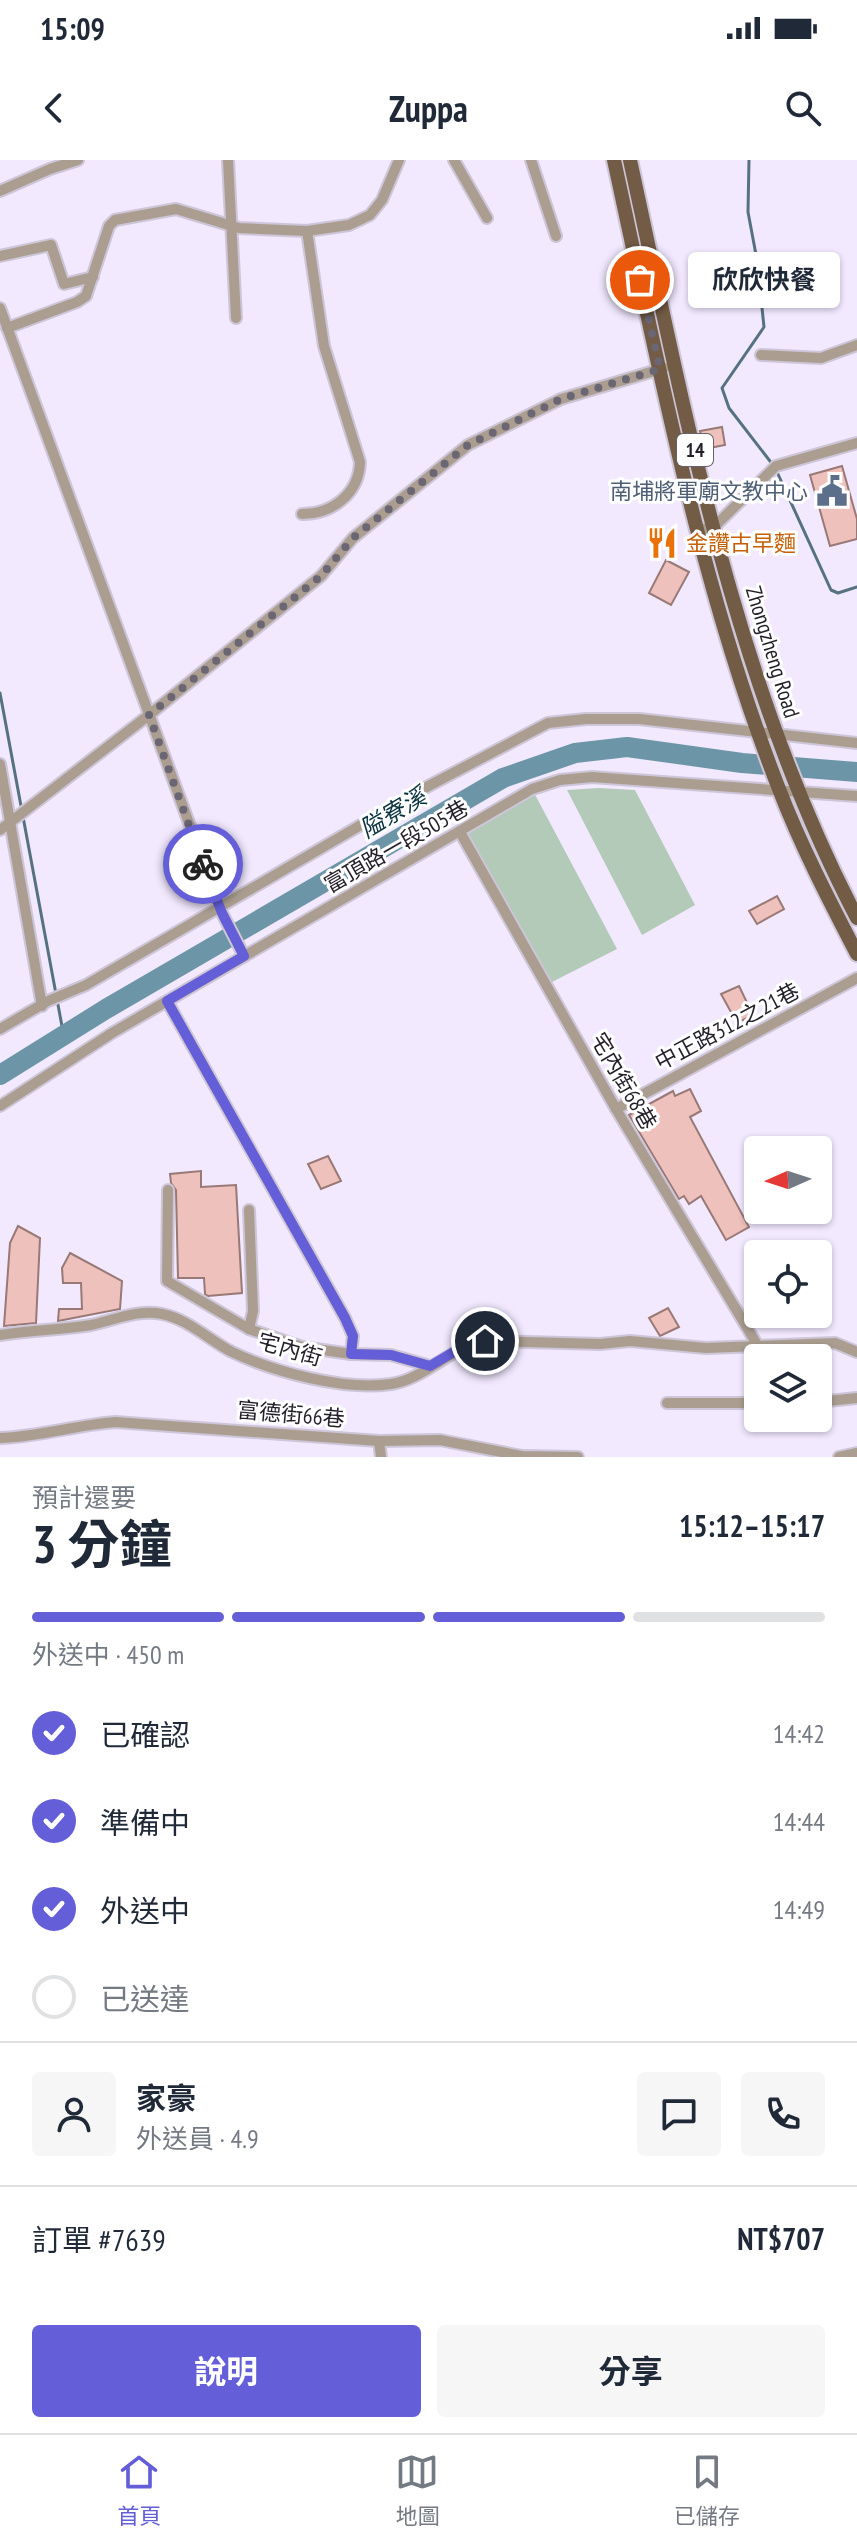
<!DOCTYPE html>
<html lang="zh-TW">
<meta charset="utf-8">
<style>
:root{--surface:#fff;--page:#f6f6f7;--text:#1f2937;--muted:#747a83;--line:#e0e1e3;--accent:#645fd8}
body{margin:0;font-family:"PT Sans Narrow","Noto Sans TC",sans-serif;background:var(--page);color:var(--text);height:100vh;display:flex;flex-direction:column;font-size:30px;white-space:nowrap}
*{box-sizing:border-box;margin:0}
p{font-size:26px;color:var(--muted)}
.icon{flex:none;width:44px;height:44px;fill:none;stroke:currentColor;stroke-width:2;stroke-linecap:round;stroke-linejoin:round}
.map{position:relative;height:1297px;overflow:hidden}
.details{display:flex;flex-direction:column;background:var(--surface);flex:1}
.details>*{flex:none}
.needle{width:52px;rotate:267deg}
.buttons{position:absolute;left:744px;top:976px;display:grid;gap:16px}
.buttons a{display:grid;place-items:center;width:88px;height:88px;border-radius:8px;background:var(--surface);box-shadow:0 2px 6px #0004;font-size:40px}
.pin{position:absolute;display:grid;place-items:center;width:68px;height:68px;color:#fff;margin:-34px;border:4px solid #fff;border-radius:50%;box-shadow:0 2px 8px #0007}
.courier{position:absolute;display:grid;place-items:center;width:80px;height:80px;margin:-40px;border:6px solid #645fd8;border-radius:50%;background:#fff;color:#222;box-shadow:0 2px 10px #0007}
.bubble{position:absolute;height:56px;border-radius:8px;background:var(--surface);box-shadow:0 2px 6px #0004;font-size:26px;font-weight:700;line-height:56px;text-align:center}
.summary em{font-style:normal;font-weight:700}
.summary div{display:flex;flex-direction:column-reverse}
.summary{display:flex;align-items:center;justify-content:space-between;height:136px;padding:0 32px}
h1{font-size:52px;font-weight:700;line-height:60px}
.bar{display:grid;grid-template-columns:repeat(4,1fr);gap:12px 8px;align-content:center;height:96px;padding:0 32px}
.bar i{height:10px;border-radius:6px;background:var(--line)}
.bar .selected{background:var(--accent)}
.bar p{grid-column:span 4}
.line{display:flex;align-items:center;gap:20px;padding:0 32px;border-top:2px solid var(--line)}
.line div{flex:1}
.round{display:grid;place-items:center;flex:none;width:84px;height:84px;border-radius:8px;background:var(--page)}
ol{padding:0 32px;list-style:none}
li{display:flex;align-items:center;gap:24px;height:88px}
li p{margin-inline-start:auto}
li .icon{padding:8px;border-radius:50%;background:var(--accent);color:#fff;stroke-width:4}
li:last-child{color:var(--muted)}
li i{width:44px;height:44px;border:4px solid var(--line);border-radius:50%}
.primary-button{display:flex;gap:16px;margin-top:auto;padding:16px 32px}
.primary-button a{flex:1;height:92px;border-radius:8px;background:var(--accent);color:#fff;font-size:32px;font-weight:700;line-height:92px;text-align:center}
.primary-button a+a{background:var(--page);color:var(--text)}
.status{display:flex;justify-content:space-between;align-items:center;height:56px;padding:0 40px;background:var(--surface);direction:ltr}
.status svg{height:22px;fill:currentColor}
header{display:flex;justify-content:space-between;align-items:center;height:104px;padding:0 32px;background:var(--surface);font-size:36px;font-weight:700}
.tab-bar{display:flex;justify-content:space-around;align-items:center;height:112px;border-top:2px solid var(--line);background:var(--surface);font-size:22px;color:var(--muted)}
.tab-bar a{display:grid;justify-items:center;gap:4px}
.tab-bar .selected{color:var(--accent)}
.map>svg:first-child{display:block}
.green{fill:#b3cab9}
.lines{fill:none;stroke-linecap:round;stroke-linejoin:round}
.stream{stroke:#567281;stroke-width:3}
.river{stroke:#6c96a7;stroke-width:20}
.building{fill:#eec1bd;stroke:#987976;stroke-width:2}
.minor-casing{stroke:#cdc5d8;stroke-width:14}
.major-casing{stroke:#cdc5d8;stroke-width:18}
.minor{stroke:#ab9e91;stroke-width:10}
.major{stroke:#735c46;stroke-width:14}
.done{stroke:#6b6674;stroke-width:8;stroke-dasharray:0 14.4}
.route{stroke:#645fd8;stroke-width:10}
.labels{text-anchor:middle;stroke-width:6;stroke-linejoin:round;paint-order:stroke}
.shield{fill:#fff;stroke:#656269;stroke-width:2}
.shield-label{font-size:20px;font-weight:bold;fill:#231f29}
.service-label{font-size:22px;fill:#4e5e75;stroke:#fff;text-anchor:end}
.food-label{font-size:22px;fill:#c56008;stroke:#fff;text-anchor:start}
.street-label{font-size:22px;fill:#231f29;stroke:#fff}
.water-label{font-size:24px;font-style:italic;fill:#0a3340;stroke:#fff}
</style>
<div class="status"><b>15:09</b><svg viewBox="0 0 49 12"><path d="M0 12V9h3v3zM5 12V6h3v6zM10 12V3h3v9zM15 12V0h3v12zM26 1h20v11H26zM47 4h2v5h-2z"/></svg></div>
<header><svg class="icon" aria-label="back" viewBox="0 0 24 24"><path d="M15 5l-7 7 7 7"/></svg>Zuppa<svg class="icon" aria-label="search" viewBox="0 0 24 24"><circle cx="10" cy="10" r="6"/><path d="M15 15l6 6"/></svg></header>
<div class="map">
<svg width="857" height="1297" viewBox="0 0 857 1297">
<rect width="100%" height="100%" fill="#f2e9ff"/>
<g class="green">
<polygon points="599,628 635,630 695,745 642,775 567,630"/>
<polygon points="532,629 617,789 546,825 462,675"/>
</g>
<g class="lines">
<g class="stream">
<polyline points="749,0 748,52 757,100 764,167 722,228 729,248 773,305"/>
<polyline points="777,312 831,430 838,433 857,427"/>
<polyline points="0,533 64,877"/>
</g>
<polyline class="river" points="0,915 106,849 503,618 575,593 627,587 742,603 857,612"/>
</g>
<g class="building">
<polygon points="722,267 725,285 704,289 700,271"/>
<polygon points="842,306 857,359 857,379 830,386 810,315"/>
<polygon points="666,400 689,412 671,445 649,433"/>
<polygon points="777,736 784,749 757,764 749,751"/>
<polygon points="739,826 753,855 737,863 721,834"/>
<polygon points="690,929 701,951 690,957 749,1067 726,1080 701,1036 689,1044 684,1036 679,1039 629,955 673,931 675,936"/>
<polygon points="328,996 341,1021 321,1029 308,1004"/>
<polygon points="201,1011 201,1027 236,1025 242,1133 208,1136 205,1134 204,1118 178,1118 176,1030 171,1023 170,1014"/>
<polygon points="18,1066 40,1078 36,1163 4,1166 10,1083"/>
<polygon points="70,1093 122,1121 120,1149 58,1161 59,1149 82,1149 81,1123 63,1123 62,1108"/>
<polygon points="668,1148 679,1167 660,1176 649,1158"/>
</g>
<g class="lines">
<defs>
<g id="minor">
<polyline points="228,0 236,158"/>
<polyline points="454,0 487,58"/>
<polyline points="531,0 556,76"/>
<polyline points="0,31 50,9 78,0"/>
<polyline points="0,96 51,85 64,124 93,117"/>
<polyline points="0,148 222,753 244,796"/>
<polyline points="7,168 77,142 86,136 109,66 115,60 176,49 239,68 307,71 349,65 370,55 382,40 399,0"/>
<polyline points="761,195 821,198 857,185"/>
<path d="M302 354C332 354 359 334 360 302L324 186 307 71"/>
<polyline points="698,370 714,367 776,306 857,283"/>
<polyline points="0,604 42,846"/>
<polyline points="0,670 149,555 321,416 353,378 468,285 561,239 664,208"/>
<polyline points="460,672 616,949 758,1186"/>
<polyline points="167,841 345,1158 353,1176 351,1194"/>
<polyline points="0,869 48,841 86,825 421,630 548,563 586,559 639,559 857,583"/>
<polyline points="0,946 112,873 532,629 560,620 592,617 857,636"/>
<polyline points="616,949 857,818"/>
<polyline points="168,1030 167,1121 249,1169 302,1187 351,1194 391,1195 430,1206"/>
<polyline points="249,1169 253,1151 249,1050"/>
<path d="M0 1175C30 1170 61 1170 91 1165 114 1160 138 1149 162 1154 188 1159 209 1180 232 1192 274 1212 345 1231 391 1224 425 1219 450 1187 485 1181L600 1184 630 1181 706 1188 835 1183 857 1192"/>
<polyline points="818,1242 857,1238"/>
<polyline points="667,1243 758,1243"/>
<path d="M0 1278C39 1277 76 1265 115 1262L379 1281 440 1280 522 1296 578 1297"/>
<polyline points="379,1281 381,1297"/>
<polyline points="839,1297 857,1293"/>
</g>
<g id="major">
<path d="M614 0C660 211 700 427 779 629 801 686 829 740 857 794"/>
<path d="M630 0C686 257 734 523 857 758"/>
</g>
</defs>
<use href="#minor" class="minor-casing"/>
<use href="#major" class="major-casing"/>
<use href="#minor" class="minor"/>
<use href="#major" class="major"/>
</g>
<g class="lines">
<polyline class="done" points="203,704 149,555 321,416 353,378 468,285 561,239 660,209 640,120"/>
<polyline class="route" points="203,704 222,753 244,796 167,841 345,1158 353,1176 351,1194 391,1195 430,1206 467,1184 485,1181"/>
</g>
<defs>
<symbol id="civic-bare" viewBox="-9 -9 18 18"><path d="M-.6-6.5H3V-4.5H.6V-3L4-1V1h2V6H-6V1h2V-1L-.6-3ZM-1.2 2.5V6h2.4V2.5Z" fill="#5c6f8a" stroke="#fff" stroke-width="2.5" paint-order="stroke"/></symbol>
<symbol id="restaurant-bare" viewBox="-9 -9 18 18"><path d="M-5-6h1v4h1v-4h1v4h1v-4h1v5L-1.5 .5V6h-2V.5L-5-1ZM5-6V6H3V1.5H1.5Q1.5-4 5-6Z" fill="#e8710a" stroke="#fff" stroke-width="2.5" paint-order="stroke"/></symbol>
</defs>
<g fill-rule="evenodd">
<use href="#civic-bare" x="810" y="309" width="44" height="44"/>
<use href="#restaurant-bare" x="640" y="361" width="44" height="44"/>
</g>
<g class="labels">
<rect class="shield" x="677" y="274" width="36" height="32" rx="6"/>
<g class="shield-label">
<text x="695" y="297">14</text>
</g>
<g class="service-label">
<text x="808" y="339">南埔將軍廟文教中心</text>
</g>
<g class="food-label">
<text x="686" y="391">金讚古早麵</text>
</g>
<g class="street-label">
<text transform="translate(773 492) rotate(73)" y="8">Zhongzheng Road</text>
<text transform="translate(396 686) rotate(-30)" y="8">富頂路一段505巷</text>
<text transform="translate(727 866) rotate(-28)" y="8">中正路312之21巷</text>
<text transform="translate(624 921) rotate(60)" y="8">宅內街68巷</text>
<text transform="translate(290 1189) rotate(16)" y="8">宅內街</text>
<text transform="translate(291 1254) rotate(5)" y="8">富德街66巷</text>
</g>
<g class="water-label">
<text transform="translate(393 653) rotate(-31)" y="8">隘寮溪</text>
</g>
</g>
</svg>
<div class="buttons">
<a><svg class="needle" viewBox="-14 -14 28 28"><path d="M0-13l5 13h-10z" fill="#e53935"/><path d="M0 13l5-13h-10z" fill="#747a83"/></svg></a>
<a><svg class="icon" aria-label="locate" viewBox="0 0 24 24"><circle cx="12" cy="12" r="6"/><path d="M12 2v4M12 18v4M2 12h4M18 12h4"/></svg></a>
<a><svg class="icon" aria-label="layers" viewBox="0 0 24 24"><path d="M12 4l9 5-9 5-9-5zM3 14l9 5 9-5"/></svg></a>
</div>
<div class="pin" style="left:640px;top:120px;background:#ea580c"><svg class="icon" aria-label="bag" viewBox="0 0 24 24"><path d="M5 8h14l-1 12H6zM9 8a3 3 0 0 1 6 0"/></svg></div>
<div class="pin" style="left:485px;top:1181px;background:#1f2937"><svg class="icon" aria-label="home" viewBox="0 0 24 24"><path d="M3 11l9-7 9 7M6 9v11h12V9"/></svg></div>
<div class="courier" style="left:203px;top:704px"><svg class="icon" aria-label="bike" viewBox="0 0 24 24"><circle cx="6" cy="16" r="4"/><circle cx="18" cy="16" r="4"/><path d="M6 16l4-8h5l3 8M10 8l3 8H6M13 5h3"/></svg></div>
<div class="bubble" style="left:688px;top:92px;width:152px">欣欣快餐</div>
</div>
<section class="details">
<div class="summary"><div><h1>3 分鐘</h1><p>預計還要</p></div><em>15:12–15:17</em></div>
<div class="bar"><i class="selected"></i><i class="selected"></i><i class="selected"></i><i></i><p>外送中 · 450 m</p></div>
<ol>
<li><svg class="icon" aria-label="check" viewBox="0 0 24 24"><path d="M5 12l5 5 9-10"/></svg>已確認<p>14:42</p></li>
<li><svg class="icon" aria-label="check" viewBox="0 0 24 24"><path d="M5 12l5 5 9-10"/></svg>準備中<p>14:44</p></li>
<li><svg class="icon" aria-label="check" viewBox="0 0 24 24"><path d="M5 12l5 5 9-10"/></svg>外送中<p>14:49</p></li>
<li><i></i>已送達</li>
</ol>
<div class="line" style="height:144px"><a class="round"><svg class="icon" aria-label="person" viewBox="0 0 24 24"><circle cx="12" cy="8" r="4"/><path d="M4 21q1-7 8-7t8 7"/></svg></a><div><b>家豪</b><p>外送員 · 4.9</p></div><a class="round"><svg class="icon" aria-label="chat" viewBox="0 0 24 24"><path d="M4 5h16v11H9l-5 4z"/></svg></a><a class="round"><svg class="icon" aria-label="phone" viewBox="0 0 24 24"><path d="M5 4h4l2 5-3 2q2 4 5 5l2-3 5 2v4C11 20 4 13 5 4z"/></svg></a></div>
<div class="line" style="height:104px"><div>訂單 #7639</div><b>NT$707</b></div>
<div class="primary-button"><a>說明</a><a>分享</a></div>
</section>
<nav class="tab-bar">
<a class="selected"><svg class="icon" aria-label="home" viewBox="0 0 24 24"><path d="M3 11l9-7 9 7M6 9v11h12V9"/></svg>首頁</a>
<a><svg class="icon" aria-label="map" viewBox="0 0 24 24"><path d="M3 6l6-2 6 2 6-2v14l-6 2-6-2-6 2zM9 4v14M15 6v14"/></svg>地圖</a>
<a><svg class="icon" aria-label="saved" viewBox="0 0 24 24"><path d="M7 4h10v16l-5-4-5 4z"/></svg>已儲存</a>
</nav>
